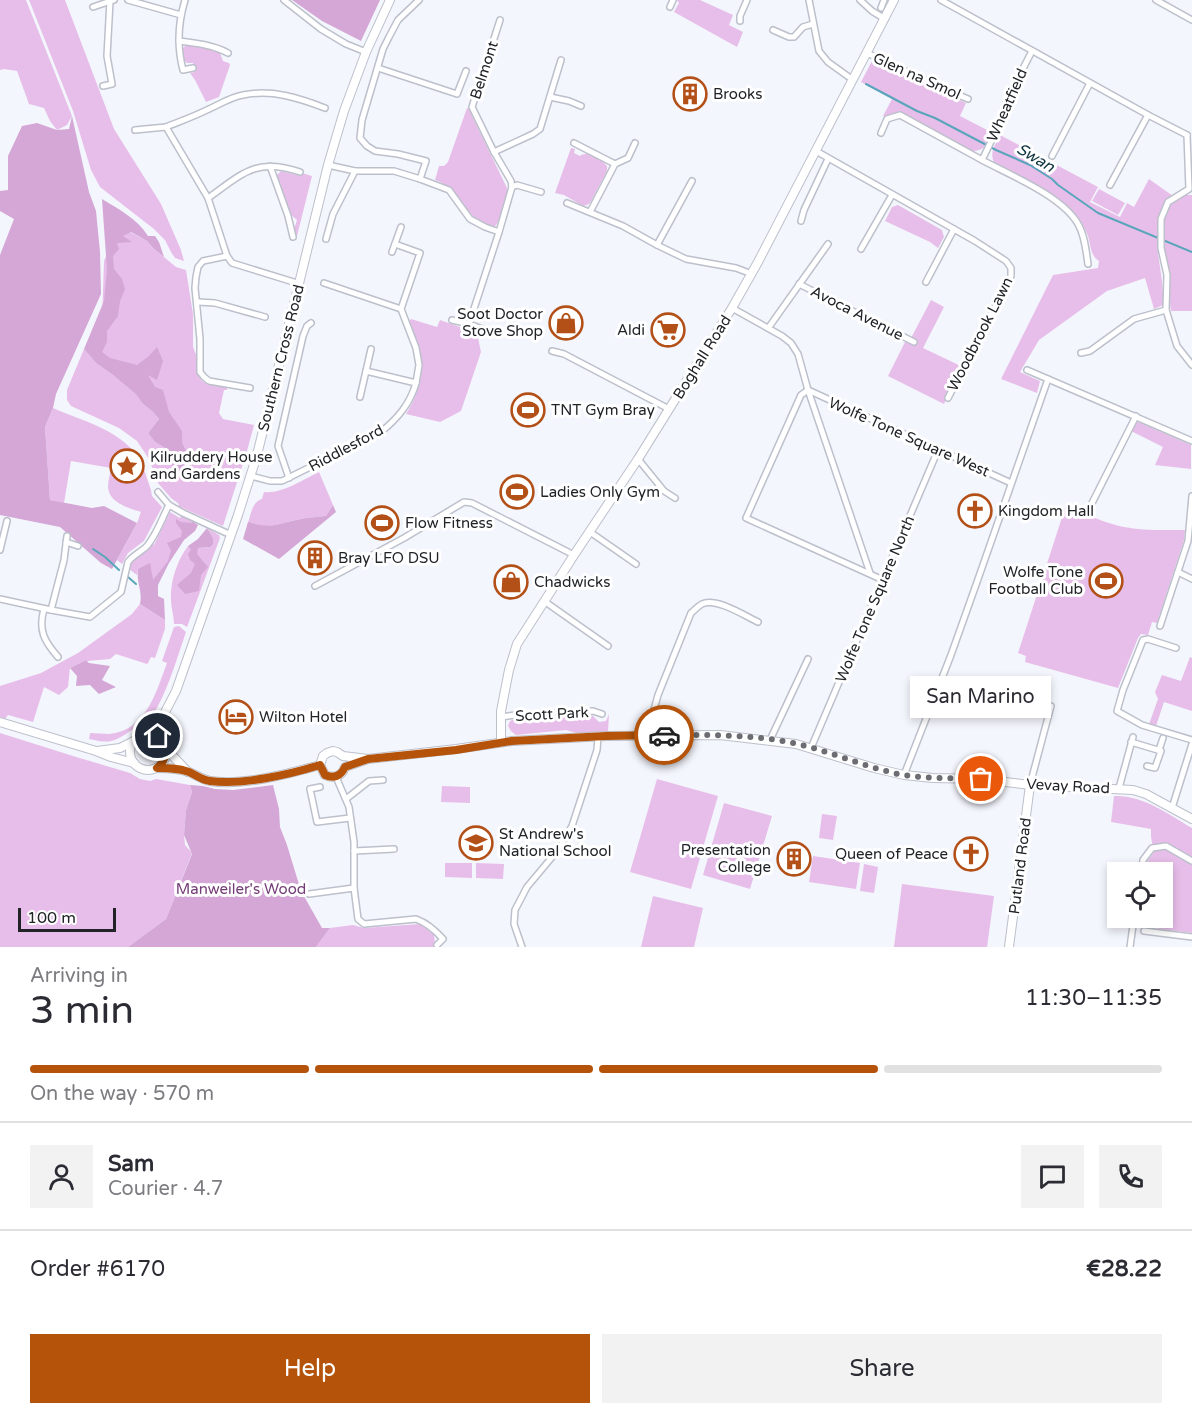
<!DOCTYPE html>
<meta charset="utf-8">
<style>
:root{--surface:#fff;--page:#f2f2f3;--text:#2b2b33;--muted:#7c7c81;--line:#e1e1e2;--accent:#b45309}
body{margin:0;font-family:"Varela Round",sans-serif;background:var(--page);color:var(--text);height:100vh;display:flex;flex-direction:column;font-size:22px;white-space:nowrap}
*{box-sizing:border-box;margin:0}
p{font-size:20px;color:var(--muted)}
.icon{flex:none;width:33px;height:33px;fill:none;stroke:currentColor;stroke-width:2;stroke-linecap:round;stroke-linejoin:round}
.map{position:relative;height:947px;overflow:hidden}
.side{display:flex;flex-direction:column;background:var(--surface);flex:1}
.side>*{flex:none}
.fabs{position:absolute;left:1107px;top:862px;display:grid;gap:12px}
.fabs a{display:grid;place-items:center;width:66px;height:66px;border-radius:0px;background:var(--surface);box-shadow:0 3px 9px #0003;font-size:30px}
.scale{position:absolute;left:18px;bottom:15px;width:98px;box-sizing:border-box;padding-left:6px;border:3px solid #212327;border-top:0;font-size:16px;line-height:21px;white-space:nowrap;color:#212327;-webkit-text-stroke:4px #fff;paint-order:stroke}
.pin{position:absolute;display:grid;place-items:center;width:51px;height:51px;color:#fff;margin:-26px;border:3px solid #fff;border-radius:50%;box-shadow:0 2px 6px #0007}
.courier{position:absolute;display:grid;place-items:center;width:60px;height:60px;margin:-30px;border:4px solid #b45309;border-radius:50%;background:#fff;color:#222;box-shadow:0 2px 8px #0007}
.bubble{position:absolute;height:42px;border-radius:0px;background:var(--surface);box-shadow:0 3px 9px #0003;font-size:20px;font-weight:600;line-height:42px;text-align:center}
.head em{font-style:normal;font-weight:600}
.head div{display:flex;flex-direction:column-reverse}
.head{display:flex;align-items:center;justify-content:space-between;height:102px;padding:0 30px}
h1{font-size:39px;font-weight:600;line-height:45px}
.bar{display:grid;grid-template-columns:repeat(4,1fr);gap:9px 6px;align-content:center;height:72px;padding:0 30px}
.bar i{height:8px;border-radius:4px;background:var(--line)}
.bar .active{background:var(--accent)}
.bar p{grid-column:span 4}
.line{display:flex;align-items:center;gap:15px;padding:0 30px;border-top:2px solid var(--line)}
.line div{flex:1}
.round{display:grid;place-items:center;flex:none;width:63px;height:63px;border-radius:0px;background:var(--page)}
.cta{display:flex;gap:12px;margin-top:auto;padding:12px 30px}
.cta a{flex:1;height:69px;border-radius:0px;background:var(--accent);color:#fff;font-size:24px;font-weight:600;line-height:69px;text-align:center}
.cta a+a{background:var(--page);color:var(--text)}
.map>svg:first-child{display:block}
.green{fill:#e7bee9}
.forest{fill:#d4a7d6}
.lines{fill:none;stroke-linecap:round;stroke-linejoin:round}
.stream{stroke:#59a5bb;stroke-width:2}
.street-casing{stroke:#bcc0cb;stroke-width:8}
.secondary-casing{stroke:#bcc0cb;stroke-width:10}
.street{stroke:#fff;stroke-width:5}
.secondary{stroke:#fff;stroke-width:8}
.done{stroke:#6b6d72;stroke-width:6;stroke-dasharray:0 10.8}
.route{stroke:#b45309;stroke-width:8}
.labels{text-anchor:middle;stroke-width:6;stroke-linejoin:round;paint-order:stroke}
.street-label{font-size:15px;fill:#212327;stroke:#fff}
.poi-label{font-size:15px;fill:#212327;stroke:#fff;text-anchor:start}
.park-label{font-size:15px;fill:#733c76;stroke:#fff}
.water-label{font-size:16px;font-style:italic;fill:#10353f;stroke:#fff}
</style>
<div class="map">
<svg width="1192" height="947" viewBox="0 0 1192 947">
<rect width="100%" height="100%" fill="#f4f6fd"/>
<g class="green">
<polygon points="0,0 26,0 72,116 67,125 57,130 50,121 44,108 29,104 17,71 4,69 0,70"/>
<polygon points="29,0 65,0 114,129 161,204 181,250 184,261 175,258 171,252 165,240 154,229 100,187 91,170 73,111"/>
<polygon points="677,0 700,0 733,15 729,25 743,32 737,47 674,12 679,3"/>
<polygon points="187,44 216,50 220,53 223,61 229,63 230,65 219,97 206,102 195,80 190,73 195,72 193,63 187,63 184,60 182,49"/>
<path d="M873 59 966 103 960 116 991 132C985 145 986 151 971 151L902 115 892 114 885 117 883 116 892 99 861 82Z"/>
<path d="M467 108 471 109 472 116 507 188C508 198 502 221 494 227 466 224 461 187 435 180L439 166H444L448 162Z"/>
<path d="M1000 135 1098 187 1090 202 1120 217 1127 203 1134 207 1149 179 1173 196C1142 219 1166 272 1163 305L1154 309 1145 278 1107 291 1039 340 1020 372 1040 381 1037 393 1001 379 1053 275 1098 268 1099 261C1090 255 1091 246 1088 236 1085 229 1082 222 1077 216 1055 189 1022 179 994 162 989 152 996 144 1000 135Z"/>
<path d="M571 148 575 149 574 153 580 156C588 150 601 159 607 166V171L590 203 587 205 583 206 564 195 555 193Z"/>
<polygon points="281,171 301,176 302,173 312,176 296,240 294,229 297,220 290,214 277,178 277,175"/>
<polygon points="1099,189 1125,203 1118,215 1092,201"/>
<path d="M1185 195H1192V311H1171C1169 299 1170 288 1169 277 1166 249 1151 209 1185 195Z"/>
<polygon points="898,205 942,230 944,237 938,248 930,242 885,221 892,207"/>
<polygon points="117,231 130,232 147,241 153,248 176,267 186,270 193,314 193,347 197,357 197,373 201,380 205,383 227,387 227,390 224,390 219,413 223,419 254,425 247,451 223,526 178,506 179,504 171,498 158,483 149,459 137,441 119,428 71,406 67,400 67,390 84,349 96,363 113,375 137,394 143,404 152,411 159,419 148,433 155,442 165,448 168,458 188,454 182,442 182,431 109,359 101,352 104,261"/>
<polygon points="931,300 944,307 923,348 963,367 944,404 888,376 907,338 910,340"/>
<path d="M411 319 437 327 440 320 477 333 481 352 461 411 440 422 406 414C426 383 425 354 409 321Z"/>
<path d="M53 408C80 420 120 430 137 456 144 466 147 479 151 490L152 496 162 507 144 541 128 553 122 564 117 560 137 523 141 512C129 508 109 503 108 487 108 481 110 474 111 468L71 461 64 503 50 500 45 427Z"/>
<polygon points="1138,422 1191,445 1191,469 1155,465 1163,447 1131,431 1135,424"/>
<path d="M319 472 333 505 326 516C318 517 310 517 301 519 278 523 273 530 248 523 251 514 252 502 262 499L264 492C282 494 302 480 319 472Z"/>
<path d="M1066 505C1085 513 1103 523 1124 527 1143 531 1165 530 1185 530L1184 540 1157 623 1152 622 1148 635 1141 634 1138 638 1118 688 1025 662 1026 656 1018 653Z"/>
<path d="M175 511 192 521 167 565 153 581 138 569 137 575 129 569C133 556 145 553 153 544L154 545 170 512 180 518 181 516 174 512Z"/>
<path d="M207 528 219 535 220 538 187 627 182 624H174C174 616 171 608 171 600 170 581 177 561 188 546L196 553 198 548 210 547 213 538Z"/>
<polygon points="140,604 165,620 165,629 155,658 151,657 148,663 147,664 116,654 110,659 87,661 86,660 70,668 68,687 59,695 44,687 33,722 8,715 5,719 0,717 0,686 41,673 78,653 132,614"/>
<path d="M179 626 186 632C179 652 163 707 148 720 143 724 137 727 132 730 113 742 112 744 89 739L90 733C96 733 103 734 109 734 146 731 156 692 167 663L162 661 174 627Z"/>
<polygon points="1190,657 1192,658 1192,711 1164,702 1155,729 1148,727 1158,699 1155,692 1162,675 1181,681"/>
<polygon points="588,714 593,716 599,722 606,721 609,714 608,732 580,734 566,730 516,735 511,731 508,726 510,721 515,719"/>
<polygon points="0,733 73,756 130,773 140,779 150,781 156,779 190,785 192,792 186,810 184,835 185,845 192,853 166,919 128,947 0,947"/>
<polygon points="657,779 718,796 691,889 630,872"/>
<polygon points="442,786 470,787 470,803 441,802"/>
<path d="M1114 796C1143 795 1168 814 1192 828V933L1138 926 1139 918H1162V873H1145L1147 862 1154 852 1151 837V829L1111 822Z"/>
<polygon points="724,803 772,816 750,889 703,875"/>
<polygon points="822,814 837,816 833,840 819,838"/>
<polygon points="813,856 860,863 856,889 809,882"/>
<polygon points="445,863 472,863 472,878 445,877"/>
<polygon points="476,863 504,864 503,879 476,878"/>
<polygon points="864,864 878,867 874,893 860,891"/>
<polygon points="902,884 994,896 987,947 894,947"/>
<polygon points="653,896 703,908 694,947 641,947"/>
<polygon points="420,924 434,935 435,943 440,947 316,947 330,928 353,925 364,928"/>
</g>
<g class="forest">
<polygon points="292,0 380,0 361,41 322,21"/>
<polygon points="72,116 89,192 96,211 100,252 101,294 56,394 53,408 45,427 50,500 92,508 104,506 137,523 112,569 101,563 60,527 0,515 0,255 14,219 0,211 0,191 8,190 8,156 22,126 37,123 57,130 69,129"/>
<path d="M102 199C118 209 138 219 148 236H155L159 242 164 257 153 248 147 241 131 232 123 236 132 242 117 243 119 249 113 256 114 269 122 279 125 289 120 301 118 316 107 331V342L102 352 110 358 137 365 149 356 157 347 163 361 157 380 148 375 155 387 163 390 169 412 182 431V442L188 454 184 470 179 472 176 470 168 458 165 448 155 442 148 433 159 419 152 411 143 404 136 394 113 375 96 363 84 349 104 301 107 270Z"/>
<path d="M333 505 336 512 279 559 243 539 248 522C273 530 278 523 301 519 309 517 318 517 326 516Z"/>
<path d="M176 519 181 522 191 523 192 521 198 525 195 531 184 540 169 563 158 585V596L164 599 165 620 140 604C143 592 136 583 138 569L150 563 153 580 168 561 171 551 167 543 181 537 182 531 176 523Z"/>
<polygon points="207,528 213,538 213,544 210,547 198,548 197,554 208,567 201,575 199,591 185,594 177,585 191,573 195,564 190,560 188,554 191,550 188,546 198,539"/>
<polygon points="86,660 89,663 110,666 102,680 116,687 99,694 90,685 76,686 77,676 70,668"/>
<polygon points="190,785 203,786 215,789 233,790 273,785 279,809 280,827 287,845 301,891 322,928 330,928 316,947 128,947 166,919 192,854 184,835 186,810 192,792"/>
</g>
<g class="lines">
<g class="stream">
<polyline points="866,84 917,111 935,118 996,150 1030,165 1052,179 1058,185 1098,213 1192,252"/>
<polyline points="93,549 105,557 119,570"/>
<polyline points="128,577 136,584"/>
</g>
<defs>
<g id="street">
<polyline points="128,0 181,15"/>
<path d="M185 0C178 23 177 47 183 70L193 68"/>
<polyline points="284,0 321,29 346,44 366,52"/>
<polyline points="419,0 398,20 389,37 383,49 362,120 360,138 367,146 375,151 398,154 426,161 420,179"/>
<polyline points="809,0 819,51 828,62 853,80"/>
<polyline points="860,0 872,11 885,19"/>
<polyline points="941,0 1148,115 1187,135"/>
<polyline points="1156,0 1192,20"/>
<polyline points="93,7 114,0"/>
<polyline points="670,7 673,0"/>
<polyline points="881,8 884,0"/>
<polyline points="740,21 740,16 747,0"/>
<polyline points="773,30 789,37 794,37 803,27 813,24"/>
<path d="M179 41C196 43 213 45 228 53"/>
<path d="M1032 51 1007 100 1003 117 982 160C1010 175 1062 196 1078 224 1085 236 1086 251 1088 264"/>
<polyline points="867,53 929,82 968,99"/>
<polyline points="378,68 457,94 466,71"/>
<polyline points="103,86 112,84 107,56 110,1"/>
<polyline points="550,97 569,101 581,106"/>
<polyline points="135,130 166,127"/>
<polyline points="881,133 887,119 900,115 982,160"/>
<polyline points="1187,135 1189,189 1168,202 1161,219 1161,248 1167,275 1166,310 1177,346 1192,365"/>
<polyline points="574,143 615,164 590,212"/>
<polyline points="816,151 975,241 1006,261 1011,268 1011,276 948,398"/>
<polyline points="494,152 533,134 540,129 561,60"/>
<polyline points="1052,156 1090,83"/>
<polyline points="615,164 628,158 635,143"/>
<polyline points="270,166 288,216 293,237"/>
<polyline points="355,171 394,171 420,179 449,190 470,219 485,227 499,232"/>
<polyline points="1110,185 1148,115"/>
<polyline points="512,187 517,185 541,192"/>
<path d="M208 198C242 174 256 157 300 172"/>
<polyline points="567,203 623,226 657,245 686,259 736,268 752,274"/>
<polyline points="801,221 804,210 828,159"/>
<polyline points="326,239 333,214 355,171 328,165"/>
<polyline points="657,245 692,181"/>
<polyline points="861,249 892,195"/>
<polyline points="392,252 401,227"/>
<polyline points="227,256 203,261 198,267 196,277 195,288 200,339 200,372 204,377 209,381 250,388"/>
<polyline points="926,282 954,229"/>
<polyline points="324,283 401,309"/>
<path d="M300 284 232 263 227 256 208 198 166 127C181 121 195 116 209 109 220 104 231 97 243 95 272 89 299 98 325 108"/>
<polyline points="799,284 914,342"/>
<polyline points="198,302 215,303 265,317"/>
<polyline points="732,308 782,336 791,343 798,354 808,390 870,573"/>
<polyline points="452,320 469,324 490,332"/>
<polyline points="469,324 499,232 512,187 511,181 494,152 472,107 500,20"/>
<polyline points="769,327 828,244"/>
<polyline points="552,351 564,354 669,409"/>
<polyline points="1081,353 1090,351 1134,319 1166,310"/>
<polyline points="1027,370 1192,441"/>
<polyline points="366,371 371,349"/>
<polyline points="808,390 801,395 746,518 883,580"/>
<polyline points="808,390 1011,483"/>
<polyline points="360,397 366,371 416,383 419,365 416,348 401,309 420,253 395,244"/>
<polyline points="638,459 664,491 675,498"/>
<path d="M251 476 270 481H282L381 432C398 418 410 404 416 383"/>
<polyline points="289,478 278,446 303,336 307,326 311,323"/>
<polyline points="158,492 169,505 183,513 231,535"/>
<polyline points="1088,511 1136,416"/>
<polyline points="590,532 636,564"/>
<polyline points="66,542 78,546"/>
<polyline points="0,550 7,521"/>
<polyline points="1178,572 1192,579"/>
<polyline points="315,586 404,538 464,502 472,503 574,555"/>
<path d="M0 599 51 610 90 617 121 592 128 562C133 555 141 552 147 546 157 534 162 518 169 505"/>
<polyline points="544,601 608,646"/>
<path d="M44 609C38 630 44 641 58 657"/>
<polyline points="51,610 64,560 67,536"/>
<polyline points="1160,626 1188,541 1192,496"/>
<polyline points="1176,648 1148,639 1143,640 1123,690 1117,711 1142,725 1192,740"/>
<polyline points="1023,696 1051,706 1030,785"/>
<polyline points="501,717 515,715 593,711 602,714"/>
<path d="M649 735 652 717 658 695 691 613C695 610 698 606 702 604 716 597 745 616 758 622"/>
<polyline points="770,740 808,659"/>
<polyline points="1131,742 1161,751 1155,768 1147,766"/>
<polyline points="811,748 938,450"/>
<polyline points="1159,750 1163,738"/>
<polyline points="904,775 951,655 977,582 1048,379"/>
<path d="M336 777 349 807 354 842V888L358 919 364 924 416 919C427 923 435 930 443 939L437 945"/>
<polyline points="320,787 310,789 317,822 350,818"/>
<polyline points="1119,788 1133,737"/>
<polyline points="346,799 369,781 383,780"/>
<polyline points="1172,808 1192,744"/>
<polyline points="354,851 394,849"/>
<polyline points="1141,873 1143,860 1152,848 1166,846 1192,861"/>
<polyline points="309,894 354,888"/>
<polyline points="1144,931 1192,937"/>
<polyline points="522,947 514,924 515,910 527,887 558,850 572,826 597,750 598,737"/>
<polyline points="1130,947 1134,918"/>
</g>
<g id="secondary">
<polyline points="0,722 96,751 111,757 134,763"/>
<circle cx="148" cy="752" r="18"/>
<polyline points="143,734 164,714 176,691 238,515 257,455 328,165 344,111 366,52 390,0"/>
<polyline points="161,739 164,714"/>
<polyline points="501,742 501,711 509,670 517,644 574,555 638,459 732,308 758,262 894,0"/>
<polyline points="166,749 188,772"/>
<polyline points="97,751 120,748 132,742"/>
<path d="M368 759 345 767C342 776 334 779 325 775L320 765 323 756 327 753 333 751 337 752 343 756 368 759 456 749 512 741 606 736 720 735 796 744 874 768 904 775 933 778 981 779 1030 785 1133 790 1146 794 1192 819"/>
<path d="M157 768C168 768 178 768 189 772 196 775 202 779 210 781 243 786 288 774 320 765"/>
<polyline points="1009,947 1030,785"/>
</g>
</defs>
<use href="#street" class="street-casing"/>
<use href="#secondary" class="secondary-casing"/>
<use href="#street" class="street"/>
<use href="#secondary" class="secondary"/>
</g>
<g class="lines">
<path class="done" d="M664 735C709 735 754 734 797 744 833 752 867 768 903 775 929 779 955 778 981 779"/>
<path class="route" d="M158 736C169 746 168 759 157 768 168 768 178 768 189 772 196 775 202 780 210 781 243 785 288 775 320 765L325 775C334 779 341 776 345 767L368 759 456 750 512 741 606 736 664 735"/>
</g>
<defs>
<symbol id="building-ring" viewBox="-11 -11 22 22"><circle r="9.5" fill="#fff" stroke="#b35018" stroke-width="1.5"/><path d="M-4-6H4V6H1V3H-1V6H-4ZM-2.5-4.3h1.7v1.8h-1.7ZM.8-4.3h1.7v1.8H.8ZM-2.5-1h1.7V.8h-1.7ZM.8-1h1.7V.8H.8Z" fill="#b35018"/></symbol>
<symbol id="shop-ring" viewBox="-11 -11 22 22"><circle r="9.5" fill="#fff" stroke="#b35018" stroke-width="1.5"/><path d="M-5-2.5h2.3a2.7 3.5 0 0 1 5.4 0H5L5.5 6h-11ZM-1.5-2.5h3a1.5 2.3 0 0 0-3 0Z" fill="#b35018"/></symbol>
<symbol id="supermarket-ring" viewBox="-11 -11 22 22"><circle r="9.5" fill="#fff" stroke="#b35018" stroke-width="1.5"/><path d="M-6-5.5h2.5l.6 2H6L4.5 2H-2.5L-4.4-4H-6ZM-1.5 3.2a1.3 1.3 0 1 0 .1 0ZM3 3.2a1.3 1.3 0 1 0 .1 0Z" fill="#b35018"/></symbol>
<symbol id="stadium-ring" viewBox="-11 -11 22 22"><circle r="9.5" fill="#fff" stroke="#b35018" stroke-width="1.5"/><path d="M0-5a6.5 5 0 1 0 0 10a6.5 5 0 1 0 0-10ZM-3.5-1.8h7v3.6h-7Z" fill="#b35018"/></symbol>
<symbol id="sight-ring" viewBox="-11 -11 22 22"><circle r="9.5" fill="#fff" stroke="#b35018" stroke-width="1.5"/><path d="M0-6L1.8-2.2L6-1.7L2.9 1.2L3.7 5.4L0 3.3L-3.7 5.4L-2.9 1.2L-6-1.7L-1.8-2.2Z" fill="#b35018"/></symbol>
<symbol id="church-ring" viewBox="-11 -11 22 22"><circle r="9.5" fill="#fff" stroke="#b35018" stroke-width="1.5"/><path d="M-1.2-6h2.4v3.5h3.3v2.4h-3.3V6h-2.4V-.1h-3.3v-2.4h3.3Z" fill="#b35018"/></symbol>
<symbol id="hotel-ring" viewBox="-11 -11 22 22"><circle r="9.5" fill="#fff" stroke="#b35018" stroke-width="1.5"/><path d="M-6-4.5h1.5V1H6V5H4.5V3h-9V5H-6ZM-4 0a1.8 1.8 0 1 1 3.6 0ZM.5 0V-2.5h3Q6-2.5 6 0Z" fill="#b35018"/></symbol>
<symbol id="school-ring" viewBox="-11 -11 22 22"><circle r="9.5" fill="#fff" stroke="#b35018" stroke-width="1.5"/><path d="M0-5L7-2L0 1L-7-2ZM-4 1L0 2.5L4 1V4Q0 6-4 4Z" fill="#b35018"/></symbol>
</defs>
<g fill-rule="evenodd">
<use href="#building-ring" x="671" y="75" width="38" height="38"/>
<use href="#shop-ring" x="547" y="304" width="38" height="38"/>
<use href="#supermarket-ring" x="649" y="311" width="38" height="38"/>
<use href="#stadium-ring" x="509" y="391" width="38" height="38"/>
<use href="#sight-ring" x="108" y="447" width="38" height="38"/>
<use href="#stadium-ring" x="498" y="473" width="38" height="38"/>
<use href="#church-ring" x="956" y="492" width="38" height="38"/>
<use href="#stadium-ring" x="363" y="504" width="38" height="38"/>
<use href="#building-ring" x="296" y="539" width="38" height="38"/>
<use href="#stadium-ring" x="1087" y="562" width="38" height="38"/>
<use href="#shop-ring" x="492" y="563" width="38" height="38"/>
<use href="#hotel-ring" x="217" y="698" width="38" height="38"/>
<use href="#school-ring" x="457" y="824" width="38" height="38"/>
<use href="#church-ring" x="952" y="835" width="38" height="38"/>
<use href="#building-ring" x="775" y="840" width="38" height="38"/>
</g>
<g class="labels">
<g class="street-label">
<text transform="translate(484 70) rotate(-72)" y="5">Belmont</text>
<text transform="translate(917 76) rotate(24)" y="5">Glen na Smol</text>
<text transform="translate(1007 105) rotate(-66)" y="5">Wheatfield</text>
<text transform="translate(857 313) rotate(27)" y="5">Avoca Avenue</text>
<text transform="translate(980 334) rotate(-63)" y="5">Woodbrook Lawn</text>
<text transform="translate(702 357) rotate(-58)" y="5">Boghall Road</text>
<text transform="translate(281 358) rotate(-76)" y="5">Southern Cross Road</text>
<text transform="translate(909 437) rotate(24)" y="5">Wolfe Tone Square West</text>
<text transform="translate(346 448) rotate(-28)" y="5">Riddlesford</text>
<text transform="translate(875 599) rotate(-67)" y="5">Wolfe Tone Square North</text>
<text transform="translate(552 714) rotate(-3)" y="5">Scott Park</text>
<text transform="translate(1068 786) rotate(3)" y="5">Vevay Road</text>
<text transform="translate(1020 866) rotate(-83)" y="5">Putland Road</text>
</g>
<g class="poi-label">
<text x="713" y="99">Brooks</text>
<text x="543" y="319" text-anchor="end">Soot Doctor<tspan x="543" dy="17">Stove Shop</tspan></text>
<text x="645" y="335" text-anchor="end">Aldi</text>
<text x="551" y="415">TNT Gym Bray</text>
<text x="150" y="462">Kilruddery House<tspan x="150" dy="17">and Gardens</tspan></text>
<text x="540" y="497">Ladies Only Gym</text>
<text x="998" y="516">Kingdom Hall</text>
<text x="405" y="528">Flow Fitness</text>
<text x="338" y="563">Bray LFO DSU</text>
<text x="1083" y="577" text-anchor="end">Wolfe Tone<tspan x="1083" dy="17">Football Club</tspan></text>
<text x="534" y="587">Chadwicks</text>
<text x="259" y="722">Wilton Hotel</text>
<text x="499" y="839">St Andrew's<tspan x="499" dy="17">National School</tspan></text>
<text x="771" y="855" text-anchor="end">Presentation<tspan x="771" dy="17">College</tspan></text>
<text x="948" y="859" text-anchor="end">Queen of Peace</text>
</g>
<g class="park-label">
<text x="241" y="894">Manweiler's Wood</text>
</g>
<g class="water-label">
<text transform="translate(1036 157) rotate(31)" y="6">Swan</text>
</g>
</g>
</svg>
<div class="fabs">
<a><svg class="icon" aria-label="locate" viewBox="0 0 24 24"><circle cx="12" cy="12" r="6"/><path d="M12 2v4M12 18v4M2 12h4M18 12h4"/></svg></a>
</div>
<div class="scale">100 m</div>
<div class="pin" style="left:981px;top:779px;background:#ea580c"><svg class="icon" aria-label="bag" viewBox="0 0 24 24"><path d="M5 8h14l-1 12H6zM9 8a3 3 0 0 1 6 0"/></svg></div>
<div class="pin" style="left:158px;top:736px;background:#1f2937"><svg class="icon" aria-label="home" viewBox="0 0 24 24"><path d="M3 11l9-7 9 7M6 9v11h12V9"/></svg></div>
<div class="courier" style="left:664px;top:735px"><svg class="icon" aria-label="car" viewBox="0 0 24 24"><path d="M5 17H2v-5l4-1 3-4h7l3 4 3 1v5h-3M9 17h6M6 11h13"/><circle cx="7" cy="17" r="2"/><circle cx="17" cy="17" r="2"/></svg></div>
<div class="bubble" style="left:910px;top:676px;width:141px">San Marino</div>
</div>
<section class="side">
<div class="head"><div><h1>3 min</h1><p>Arriving in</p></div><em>11:30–11:35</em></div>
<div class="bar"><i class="active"></i><i class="active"></i><i class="active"></i><i></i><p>On the way · 570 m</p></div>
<div class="line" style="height:108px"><a class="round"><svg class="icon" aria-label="person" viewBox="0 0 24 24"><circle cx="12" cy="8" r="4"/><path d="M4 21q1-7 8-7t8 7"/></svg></a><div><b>Sam</b><p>Courier · 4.7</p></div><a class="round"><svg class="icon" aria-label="chat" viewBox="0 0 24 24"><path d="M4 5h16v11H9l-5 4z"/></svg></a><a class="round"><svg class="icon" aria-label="phone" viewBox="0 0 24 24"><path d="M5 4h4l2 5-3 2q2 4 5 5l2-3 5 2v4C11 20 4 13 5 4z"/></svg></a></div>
<div class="line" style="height:78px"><div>Order #6170</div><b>€28.22</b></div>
<div class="cta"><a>Help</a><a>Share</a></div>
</section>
